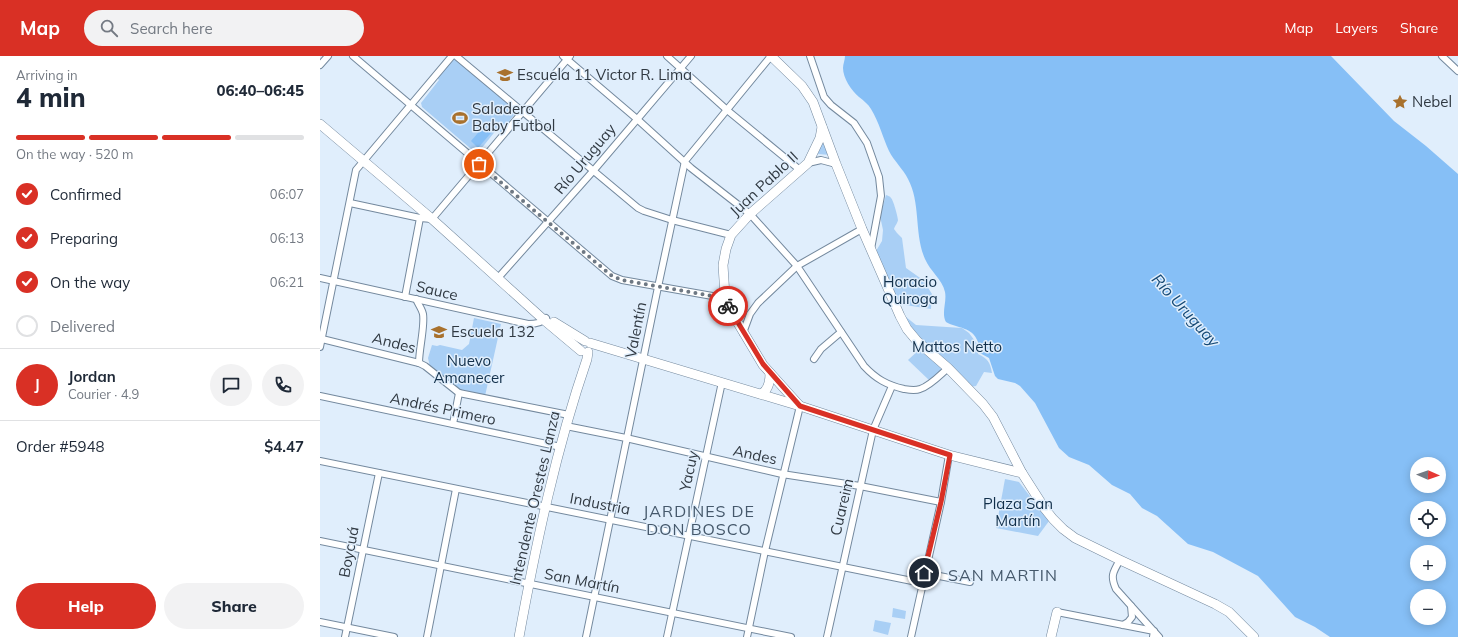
<!DOCTYPE html>
<meta charset="utf-8">
<style>
:root{--surface:#fff;--page:#f2f2f3;--text:#1f2937;--muted:#747a83;--line:#e0e1e3;--accent:#d93025}
body{margin:0;font-family:Mulish,sans-serif;background:var(--page);color:var(--text);height:100vh;display:flex;flex-direction:column;font-size:15px;white-space:nowrap}
*{box-sizing:border-box;margin:0}
p{font-size:13px;color:var(--muted)}
.icon{flex:none;width:22px;height:22px;fill:none;stroke:currentColor;stroke-width:2;stroke-linecap:round;stroke-linejoin:round}
.map{position:relative;flex:1;overflow:hidden}
.sheet{display:flex;flex-direction:column;background:var(--surface);width:320px}
.sheet>*{flex:none}
.needle{width:26px;rotate:92deg}
.buttons{position:absolute;left:1090px;top:401px;display:grid;gap:8px}
.buttons a{display:grid;place-items:center;width:36px;height:36px;border-radius:50%;background:var(--surface);box-shadow:0 2px 10px #0003;font-size:20px}
.pin{position:absolute;display:grid;place-items:center;width:34px;height:34px;color:#fff;margin:-17px;border:2px solid #fff;border-radius:50%;box-shadow:0 1px 4px #0007}
.courier{position:absolute;display:grid;place-items:center;width:40px;height:40px;margin:-20px;border:3px solid #d93025;border-radius:50%;background:#fff;color:#222;box-shadow:0 1px 5px #0007}
.headline em{font-style:normal;font-weight:800}
.headline div{display:flex;flex-direction:column-reverse}
.headline{display:flex;align-items:center;justify-content:space-between;height:68px;padding:0 16px}
h1{font-size:26px;font-weight:800;line-height:30px}
.bar{display:grid;grid-template-columns:repeat(4,1fr);gap:6px 4px;align-content:center;height:48px;padding:0 16px}
.bar i{height:5px;border-radius:3px;background:var(--line)}
.bar .on{background:var(--accent)}
.bar p{grid-column:span 4}
.line{display:flex;align-items:center;gap:10px;padding:0 16px;border-top:1px solid var(--line)}
.line div{flex:1}
.round{display:grid;place-items:center;flex:none;width:42px;height:42px;border-radius:21px;background:var(--page)}
ol{padding:0 16px;list-style:none}
li{display:flex;align-items:center;gap:12px;height:44px}
li p{margin-inline-start:auto}
li .icon{padding:4px;border-radius:50%;background:var(--accent);color:#fff;stroke-width:4}
li:last-child{color:var(--muted)}
li i{width:22px;height:22px;border:2px solid var(--line);border-radius:50%}
.primary-button{display:flex;gap:8px;margin-top:auto;padding:8px 16px}
.primary-button a{flex:1;height:46px;border-radius:24px;background:var(--accent);color:#fff;font-size:16px;font-weight:800;line-height:46px;text-align:center}
.primary-button a+a{background:var(--page);color:var(--text)}
header{display:flex;align-items:center;gap:24px;box-sizing:border-box;height:56px;padding:0 20px;background:var(--accent);color:#fff}
header strong{font-size:19px}
nav{display:flex;gap:22px;margin-inline-start:auto;font-size:14px}
.search{width:280px;height:36px;background:var(--page);display:flex;align-items:center;gap:10px;box-sizing:border-box;padding:0 14px;border-radius:22px;color:var(--muted);font-size:15px}
main{display:flex;flex:1;min-height:0}
.map>svg:first-child{display:block}
.green{fill:#a9cff5}
.water{fill:#86bff6;fill-rule:evenodd}
.lines{fill:none;stroke-linecap:round;stroke-linejoin:round}
.street-casing{stroke:#74899e;stroke-width:8}
.secondary-casing{stroke:#74899e;stroke-width:10}
.street{stroke:#fff;stroke-width:6}
.secondary{stroke:#fff;stroke-width:9}
.done{stroke:#6e7883;stroke-width:4;stroke-dasharray:0 7.2}
.route{stroke:#d93025;stroke-width:5}
.labels{text-anchor:middle;stroke-width:3;stroke-linejoin:round;paint-order:stroke}
.poi-label{font-size:15px;fill:#303942;stroke:#e0eefc;text-anchor:start}
.street-label{font-size:15px;fill:#303942;stroke:#e0eefc}
.park-label{font-size:15px;fill:#112f4a;stroke:#e0eefc}
.water-label{font-size:16px;font-style:italic;fill:#154975;stroke:#e0eefc}
.neighbourhood-label{font-size:16px;letter-spacing:1px;fill:#45586b;stroke:#e0eefc}
</style>
<header>
<strong>Map</strong>
<div class="search"><svg class="icon" aria-label="search" viewBox="0 0 24 24"><circle cx="10" cy="10" r="6"/><path d="M15 15l6 6"/></svg>Search here</div>
<nav><a>Map</a><a>Layers</a><a>Share</a></nav>
</header>
<main>
<section class="sheet">
<div class="headline"><div><h1>4 min</h1><p>Arriving in</p></div><em>06:40–06:45</em></div>
<div class="bar"><i class="on"></i><i class="on"></i><i class="on"></i><i></i><p>On the way · 520 m</p></div>
<ol>
<li><svg class="icon" aria-label="check" viewBox="0 0 24 24"><path d="M5 12l5 5 9-10"/></svg>Confirmed<p>06:07</p></li>
<li><svg class="icon" aria-label="check" viewBox="0 0 24 24"><path d="M5 12l5 5 9-10"/></svg>Preparing<p>06:13</p></li>
<li><svg class="icon" aria-label="check" viewBox="0 0 24 24"><path d="M5 12l5 5 9-10"/></svg>On the way<p>06:21</p></li>
<li><i></i>Delivered</li>
</ol>
<div class="line" style="height:72px"><b class="round" style="background:var(--accent);color:#fff">J</b><div><b>Jordan</b><p>Courier · 4.9</p></div><a class="round"><svg class="icon" aria-label="chat" viewBox="0 0 24 24"><path d="M4 5h16v11H9l-5 4z"/></svg></a><a class="round"><svg class="icon" aria-label="phone" viewBox="0 0 24 24"><path d="M5 4h4l2 5-3 2q2 4 5 5l2-3 5 2v4C11 20 4 13 5 4z"/></svg></a></div>
<div class="line" style="height:52px"><div>Order #5948</div><b>$4.47</b></div>
<div class="primary-button"><a>Help</a><a>Share</a></div>
</section>
<div class="map">
<svg width="1138" height="581" viewBox="0 0 1138 581">
<rect width="100%" height="100%" fill="#e0eefc"/>
<g class="green">
<polygon points="132,4 136,4 197,55 181,76 177,73 157,98 102,51 101,47 119,24 117,22"/>
<polygon points="504,80 510,99 498,98"/>
<path d="M566 139C568 140 570 140 571 142 573 143 578 161 578 164 578 166 575 170 574 173L577 177 582 182 586 212 603 224 612 238 611 253 579 248 556 195 562 185 563 174 560 160Z"/>
<path d="M586 261 596 269 642 272 649 277 658 289V298C668 303 670 306 672 317L664 316 656 330 650 331 593 275 583 262Z"/>
<polygon points="154,262 181,268 165,340 141,335 110,311 108,302 112,289 117,290 120,289 142,294 149,288"/>
<polygon points="601,292 622,313 610,325 588,304"/>
<polygon points="685,423 699,426 729,465 718,480 676,472"/>
<polygon points="573,552 586,555 585,563 572,561"/>
<polygon points="555,564 571,567 568,579 553,575"/>
</g>
<g class="water">
<path d="M525 0H1011L1074 65 1106 90 1138 118V581H1010L995 571 975 561 938 520 893 496 868 488 837 460 822 452 810 438 792 429 769 409 749 401 739 392 715 347 700 330 695 327 678 323 675 320 669 302 658 296C658 293 659 289 658 286 652 270 638 273 626 266 621 257 627 246 625 236 622 223 610 215 605 203 594 178 601 147 588 123 583 113 574 105 569 95 563 82 559 66 551 53 548 48 544 45 539 41 531 34 523 22 523 12 523 8 525 4 525 0ZM1097 408H1119V430H1097ZM1097 452H1119V474H1097ZM1097 496H1119V518H1097ZM1097 540H1119V562H1097Z"/>
<polygon points="163,71 171,77 158,92 151,85"/>
</g>
<g class="lines">
<defs>
<g id="street">
<polyline points="33,0 292,220 302,224 398,241 405,240"/>
<polyline points="136,0 318,152 324,155 352,164 411,179"/>
<path d="M243 0 317 63 371 112 430 158 477 210 544 310C556 323 567 329 584 333 590 334 595 335 600 333 610 330 620 319 628 312"/>
<polyline points="347,0 407,54 480,114"/>
<polyline points="490,0 504,41 511,49 534,67 547,87 559,121 561,140 551,193"/>
<polyline points="1122,0 1138,15"/>
<polyline points="0,9 8,0"/>
<polyline points="488,107 501,104 516,108"/>
<polyline points="30,147 100,162 112,163 250,0"/>
<path d="M0 222 208 268C214 268 222 267 226 262"/>
<polyline points="178,222 274,114 371,0"/>
<polyline points="85,241 100,162"/>
<path d="M96 243C98 248 102 253 103 258 105 270 99 293 99 307"/>
<polyline points="423,277 430,258 438,247 477,210 542,173"/>
<polyline points="2,283 99,307 105,310 139,337 249,359"/>
<polyline points="0,291 36,114 132,0"/>
<polyline points="494,303 501,293 521,276"/>
<polyline points="0,340 241,391"/>
<polyline points="133,368 139,337"/>
<polyline points="246,370 306,382 462,418 540,430 621,446"/>
<polyline points="0,405 602,527"/>
<polyline points="0,485 471,581"/>
<path d="M800 504C793 516 790 520 796 533L839 581"/>
<polyline points="604,517 650,526"/>
<polyline points="737,556 834,575 833,581"/>
<polyline points="0,566 74,581"/>
<polyline points="803,569 808,566 812,561 811,550"/>
<polyline points="25,581 59,417"/>
<polyline points="107,581 136,433"/>
<polyline points="266,581 338,231 365,105 451,0"/>
<polyline points="347,581 402,326"/>
<polyline points="427,581 445,495 480,350"/>
<polyline points="507,581 553,374 572,330"/>
<polyline points="591,581 621,446 629,399"/>
</g>
<g id="secondary">
<polyline points="451,0 482,30 493,46 516,108 542,173 580,260 587,273 597,285 628,312 663,348 673,361 702,417 725,453 733,463 743,473 755,482 800,504 895,548 909,556 934,581"/>
<polyline points="0,68 112,163 224,264 261,295"/>
<polyline points="234,266 265,285"/>
<polyline points="270,287 480,350 629,399 702,417"/>
<path d="M441 338C449 334 450 325 450 317"/>
<polyline points="479,349 443,309 409,252 405,240 403,209 406,193 411,179 430,158 488,107 500,82 502,71"/>
<path d="M199 581C216 488 236 393 267 303L268 296"/>
<polyline points="731,581 737,556"/>
</g>
</defs>
<use href="#street" class="street-casing"/>
<use href="#secondary" class="secondary-casing"/>
<use href="#street" class="street"/>
<use href="#secondary" class="secondary"/>
</g>
<g class="lines">
<polyline class="done" points="159,108 292,220 302,224 398,241 405,240 408,250"/>
<polyline class="route" points="408,250 443,308 480,350 630,399 621,446 604,517"/>
</g>
<defs>
<symbol id="school-bare" viewBox="-9 -9 18 18"><path d="M0-5L7-2L0 1L-7-2ZM-4 1L0 2.5L4 1V4Q0 6-4 4Z" fill="#a8712d" stroke="#e0eefc" stroke-width="2.5" paint-order="stroke"/></symbol>
<symbol id="sight-bare" viewBox="-9 -9 18 18"><path d="M0-6L1.8-2.2L6-1.7L2.9 1.2L3.7 5.4L0 3.3L-3.7 5.4L-2.9 1.2L-6-1.7L-1.8-2.2Z" fill="#a8712d" stroke="#e0eefc" stroke-width="2.5" paint-order="stroke"/></symbol>
<symbol id="stadium-bare" viewBox="-9 -9 18 18"><path d="M0-5a6.5 5 0 1 0 0 10a6.5 5 0 1 0 0-10ZM-3.5-1.8h7v3.6h-7Z" fill="#a8712d" stroke="#e0eefc" stroke-width="2.5" paint-order="stroke"/></symbol>
</defs>
<g fill-rule="evenodd">
<use href="#school-bare" x="174" y="8" width="22" height="22"/>
<use href="#sight-bare" x="1069" y="35" width="22" height="22"/>
<use href="#stadium-bare" x="129" y="51" width="22" height="22"/>
<use href="#school-bare" x="108" y="265" width="22" height="22"/>
</g>
<g class="labels">
<g class="poi-label">
<text x="197" y="24">Escuela 11 Victor R. Lima</text>
<text x="1092" y="51">Nebel</text>
<text x="152" y="58">Saladero<tspan x="152" dy="17">Baby Futbol</tspan></text>
<text x="131" y="281">Escuela 132</text>
</g>
<g class="street-label">
<text transform="translate(265 103) rotate(-50)" y="5">Río Uruguay</text>
<text transform="translate(444 128) rotate(-43)" y="5">Juan Pablo II</text>
<text transform="translate(117 235) rotate(13)" y="5">Sauce</text>
<text transform="translate(316 274) rotate(-79)" y="5">Valentín</text>
<text transform="translate(74 287) rotate(14)" y="5">Andes</text>
<text transform="translate(123 353) rotate(12)" y="5">Andrés Primero</text>
<text transform="translate(435 399) rotate(12)" y="5">Andes</text>
<text transform="translate(369 415) rotate(-78)" y="5">Yacuy</text>
<text transform="translate(215 442) rotate(-77)" y="5">Intendente Orestes Lanza</text>
<text transform="translate(280 448) rotate(11)" y="5">Industria</text>
<text transform="translate(522 451) rotate(-77)" y="5">Cuareim</text>
<text transform="translate(29 496) rotate(-79)" y="5">Boycuá</text>
<text transform="translate(262 525) rotate(11)" y="5">San Martín</text>
</g>
<g class="park-label">
<text x="590" y="231">Horacio<tspan x="590" dy="17">Quiroga</tspan></text>
<text x="637" y="296">Mattos Netto</text>
<text x="149" y="310">Nuevo<tspan x="149" dy="17">Amanecer</tspan></text>
<text x="698" y="453">Plaza San<tspan x="698" dy="17">Martín</tspan></text>
</g>
<g class="water-label">
<text transform="translate(866 254) rotate(48)" y="6">Río Uruguay</text>
</g>
<g class="neighbourhood-label">
<text x="379" y="461">JARDINES DE<tspan x="379" dy="18">DON BOSCO</tspan></text>
<text x="683" y="525">SAN MARTIN</text>
</g>
</g>
</svg>
<div class="buttons">
<a><svg class="needle" viewBox="-14 -14 28 28"><path d="M0-13l5 13h-10z" fill="#e53935"/><path d="M0 13l5-13h-10z" fill="#747a83"/></svg></a>
<a><svg class="icon" aria-label="locate" viewBox="0 0 24 24"><circle cx="12" cy="12" r="6"/><path d="M12 2v4M12 18v4M2 12h4M18 12h4"/></svg></a>
<a>+</a>
<a>−</a>
</div>
<div class="pin" style="left:159px;top:108px;background:#ea580c"><svg class="icon" aria-label="bag" viewBox="0 0 24 24"><path d="M5 8h14l-1 12H6zM9 8a3 3 0 0 1 6 0"/></svg></div>
<div class="pin" style="left:604px;top:517px;background:#1f2937"><svg class="icon" aria-label="home" viewBox="0 0 24 24"><path d="M3 11l9-7 9 7M6 9v11h12V9"/></svg></div>
<div class="courier" style="left:408px;top:250px"><svg class="icon" aria-label="bike" viewBox="0 0 24 24"><circle cx="6" cy="16" r="4"/><circle cx="18" cy="16" r="4"/><path d="M6 16l4-8h5l3 8M10 8l3 8H6M13 5h3"/></svg></div>
</div>
</main>
